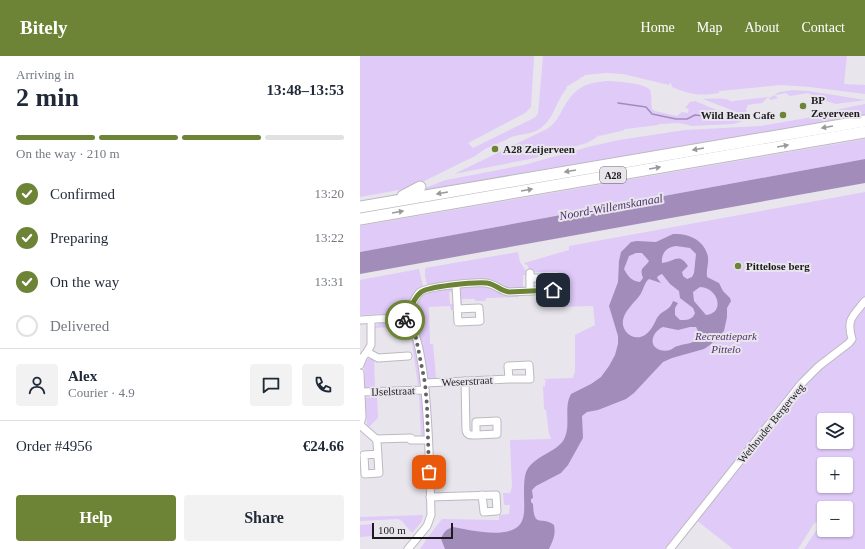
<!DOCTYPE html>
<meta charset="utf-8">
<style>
:root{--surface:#fff;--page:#f2f2f3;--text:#1f2937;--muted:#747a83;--line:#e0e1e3;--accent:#6d8436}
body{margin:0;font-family:"Times New Roman",serif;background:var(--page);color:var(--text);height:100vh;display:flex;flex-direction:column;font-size:15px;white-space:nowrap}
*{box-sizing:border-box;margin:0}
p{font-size:13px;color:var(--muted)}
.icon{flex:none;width:22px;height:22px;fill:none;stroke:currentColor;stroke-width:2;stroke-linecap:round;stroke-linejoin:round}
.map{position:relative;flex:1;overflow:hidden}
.panel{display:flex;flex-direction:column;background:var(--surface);width:360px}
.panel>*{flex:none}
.fabs{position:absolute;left:457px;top:357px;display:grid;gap:8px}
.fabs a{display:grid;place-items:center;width:36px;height:36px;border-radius:4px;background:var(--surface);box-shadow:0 1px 3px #0004;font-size:20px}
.scale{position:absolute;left:12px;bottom:10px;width:81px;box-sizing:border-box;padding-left:4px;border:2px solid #1d1b1e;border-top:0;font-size:11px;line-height:14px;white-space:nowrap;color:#1d1b1e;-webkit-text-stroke:3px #e9e5ed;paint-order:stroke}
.pin{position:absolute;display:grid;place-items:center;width:34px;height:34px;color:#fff;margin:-17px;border-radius:8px;box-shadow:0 2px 6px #0006}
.courier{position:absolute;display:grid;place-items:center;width:40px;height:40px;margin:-20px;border:3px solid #6d8436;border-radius:50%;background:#fff;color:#222;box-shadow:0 1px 5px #0007}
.overview em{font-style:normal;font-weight:700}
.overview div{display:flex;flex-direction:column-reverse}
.overview{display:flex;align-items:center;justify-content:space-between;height:68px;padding:0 16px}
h1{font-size:26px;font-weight:700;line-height:30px}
.bar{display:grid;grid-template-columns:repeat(4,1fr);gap:6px 4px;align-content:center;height:48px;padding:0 16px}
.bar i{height:5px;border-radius:3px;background:var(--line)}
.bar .on{background:var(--accent)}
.bar p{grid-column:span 4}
.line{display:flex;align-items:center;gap:10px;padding:0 16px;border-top:1px solid var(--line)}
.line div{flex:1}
.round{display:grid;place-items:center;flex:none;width:42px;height:42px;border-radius:4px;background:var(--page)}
ol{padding:0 16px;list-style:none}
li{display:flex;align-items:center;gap:12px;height:44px}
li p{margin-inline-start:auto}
li .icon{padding:4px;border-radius:50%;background:var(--accent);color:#fff;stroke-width:4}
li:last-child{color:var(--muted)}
li i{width:22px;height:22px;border:2px solid var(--line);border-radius:50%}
.primary-button{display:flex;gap:8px;margin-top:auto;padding:8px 16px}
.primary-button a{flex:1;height:46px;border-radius:4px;background:var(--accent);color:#fff;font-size:16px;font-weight:700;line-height:46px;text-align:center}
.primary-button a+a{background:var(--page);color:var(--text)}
header{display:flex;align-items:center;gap:24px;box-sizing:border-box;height:56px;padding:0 20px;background:var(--accent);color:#fff}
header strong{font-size:19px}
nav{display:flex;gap:22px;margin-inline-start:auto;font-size:14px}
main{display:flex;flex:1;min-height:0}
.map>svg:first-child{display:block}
.green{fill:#dfcaf8;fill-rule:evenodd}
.water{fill:#a28dba;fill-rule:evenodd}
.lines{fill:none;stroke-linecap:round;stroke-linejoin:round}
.stream{stroke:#a28dba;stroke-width:1.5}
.minor-casing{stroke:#bcb9c1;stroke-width:9}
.highway-casing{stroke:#bcb9c1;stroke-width:13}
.minor{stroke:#fff;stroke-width:7}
.highway{stroke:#fff;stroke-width:11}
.oneway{fill:#99989a}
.done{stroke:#646266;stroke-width:4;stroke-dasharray:0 7.2}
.route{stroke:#6d8436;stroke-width:5}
.poi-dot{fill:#6d8436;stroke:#e9e5ed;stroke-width:1.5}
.labels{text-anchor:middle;stroke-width:4;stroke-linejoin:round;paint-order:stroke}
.shield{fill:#e9e5ed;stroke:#5a585c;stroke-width:1}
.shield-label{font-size:10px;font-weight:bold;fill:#1d1b1e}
.poi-label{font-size:11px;font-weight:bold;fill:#1d1b1e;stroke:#e9e5ed;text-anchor:start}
.park-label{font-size:11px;font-style:italic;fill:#4e316a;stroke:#e9e5ed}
.street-label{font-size:11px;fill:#1d1b1e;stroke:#e9e5ed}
.water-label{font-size:12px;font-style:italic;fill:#4d3069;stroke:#e9e5ed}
</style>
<header>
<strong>Bitely</strong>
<nav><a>Home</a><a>Map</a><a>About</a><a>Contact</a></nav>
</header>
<main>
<section class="panel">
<div class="overview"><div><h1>2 min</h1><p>Arriving in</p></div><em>13:48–13:53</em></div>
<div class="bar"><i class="on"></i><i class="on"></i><i class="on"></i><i></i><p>On the way · 210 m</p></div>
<ol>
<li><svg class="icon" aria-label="check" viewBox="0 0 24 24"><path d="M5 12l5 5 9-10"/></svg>Confirmed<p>13:20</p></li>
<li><svg class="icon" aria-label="check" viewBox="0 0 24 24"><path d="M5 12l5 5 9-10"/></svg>Preparing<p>13:22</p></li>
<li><svg class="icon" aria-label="check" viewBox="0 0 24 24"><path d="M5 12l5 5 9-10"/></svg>On the way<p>13:31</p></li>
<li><i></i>Delivered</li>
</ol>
<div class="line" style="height:72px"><a class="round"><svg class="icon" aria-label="person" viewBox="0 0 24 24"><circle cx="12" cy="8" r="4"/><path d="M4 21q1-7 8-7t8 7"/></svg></a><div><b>Alex</b><p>Courier · 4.9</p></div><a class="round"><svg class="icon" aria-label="chat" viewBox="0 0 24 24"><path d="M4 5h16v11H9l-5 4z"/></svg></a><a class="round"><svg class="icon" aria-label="phone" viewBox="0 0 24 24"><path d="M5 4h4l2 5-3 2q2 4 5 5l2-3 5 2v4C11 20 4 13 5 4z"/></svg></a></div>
<div class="line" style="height:52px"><div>Order #4956</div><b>€24.66</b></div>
<div class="primary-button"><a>Help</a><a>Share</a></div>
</section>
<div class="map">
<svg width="505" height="493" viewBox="0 0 505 493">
<rect width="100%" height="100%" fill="#e9e5ed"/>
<g class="green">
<path d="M0 0H174L171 51 165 57 108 87 113 92 174 62 178 58 183 0H487L484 28 505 29V38L450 31 421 29 359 35V37C338 40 332 39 312 31L311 27H310L309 29 263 18 246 17 245 16V17L225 19 223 21H220L221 22 206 31 207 32C194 47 195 65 176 75 167 79 157 78 149 82H148V83L125 93 115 100 50 132 0 141Z"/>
<path d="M247 25C254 25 285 27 290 34 292 39 291 47 292 53L295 55 317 60 322 56 328 57 329 53 325 52 330 46 335 45 383 65 373 68 332 70 319 67 299 68 298 69 265 73 263 75 261 74V75L239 80 237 79V81L227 87 175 102 94 118 187 73C197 66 198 61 204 51 215 32 224 27 247 25Z"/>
<polygon points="433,34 449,35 505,44 476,48 462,44 448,37 430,40 426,37 416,39 415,38 420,36"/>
<path d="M414 39 418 42 411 44 408 41 402 47 387 49 388 51 386 52 387 60 343 43C351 43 366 41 372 46L373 45 409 41 410 42Z"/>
<polygon points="505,48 505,59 57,135 86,124 164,109 228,91 259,84 325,74 401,70 452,61 480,53"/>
<polygon points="505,83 505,103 0,196 0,170"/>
<path d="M505 136V493H444L458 472 464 471V474H486V452H464V470L456 466 453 469 438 493H373L336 464 376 413 371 409 305 493H60L65 486V485L82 463C102 463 120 464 139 464V459L149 458 150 449H144L143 437H150L152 431 150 384 191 383 190 379 189 378 186 354 184 353 183 329 185 331V326L187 325 183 323 213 322 214 318 215 317V279L235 269 233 250 198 251 197 241 198 216H170L168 210 164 207 209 194V190ZM464 364H486V386H464ZM464 408H486V430H464Z"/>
<polygon points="158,196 160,206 166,215 167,219 163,219 163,231 168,231 168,233 151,234 130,226 68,232 65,220 65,212"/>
<polygon points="59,213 63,230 58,232 43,257 0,259 0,224"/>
<polygon points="126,229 159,239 159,241 126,242 125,245 115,245 115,243 102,243 102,251 100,250 99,234 102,231"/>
<polygon points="90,232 94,236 89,236 90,248 94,248 95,254 91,254 90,250 69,251 70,288 73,288 76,322 79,323 70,323 69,324 66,320 59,280 55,271 51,266 50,259 59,242 64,237"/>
<polygon points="38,266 47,270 14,272 19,267"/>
<polygon points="50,274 53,280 61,328 58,329"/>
<polygon points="8,303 14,303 15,332 5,332 4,309 6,304"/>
<polygon points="59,337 62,337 64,382 61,382"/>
<polygon points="17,340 18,362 9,371 7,369 5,342"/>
<polygon points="63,459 62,465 52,477 42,465 38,463 0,465 0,461"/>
<polygon points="13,468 13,480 0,481 0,469"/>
</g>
<g class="water">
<polygon points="505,103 505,127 0,218 0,196"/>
<path d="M313 178C328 177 345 184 348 201 349 207 346 214 347 221L359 227 363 235 370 242 371 245 367 252V261L364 275 350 289 344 293 312 302 303 306 274 337 266 343 238 354 227 356 222 360 223 382 208 409 201 417 176 430 172 434 173 442 171 443V446L173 448C174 474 182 459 194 469 196 479 193 484 189 493H85L81 483C83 477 86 473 93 471 110 474 157 486 163 462 165 455 164 446 164 438 164 431 164 419 167 414 175 400 194 397 203 385 212 371 203 352 211 338L231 328 241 321 249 310 255 299 258 288V280L249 250 258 226 259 205 261 196 271 186 277 185 296 186ZM316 190 330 192 336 198 334 217 332 221 327 223 323 220 322 216 328 210C318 196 315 206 302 207 301 197 307 191 316 190ZM276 197H282L289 205C284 213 279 211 283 222L280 226C272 225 268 221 264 213L269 200ZM302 218 310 228 319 235 320 242 333 252 335 257C333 264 326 264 320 264L315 259V252L318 247 313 245C309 256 303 253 297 262 294 268 291 275 285 279 274 286 261 276 263 264 265 254 275 246 280 239 284 233 284 227 289 223L301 227 297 222 298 220ZM340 231C359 232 365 257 346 259L334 245 333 236ZM303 271 318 274 330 271H336L339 277 338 282C336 284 336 285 333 286 329 288 323 288 318 290 315 290 313 293 310 294 307 295 303 295 300 294 287 290 293 275 303 271Z"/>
</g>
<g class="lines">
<polyline class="stream" points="258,47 286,51 292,58 316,63 327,63 335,59 363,62"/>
<defs>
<g id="minor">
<polyline points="170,217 170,235"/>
<polyline points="96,229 98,266 120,265 119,252 97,253"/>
<path d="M0 264C13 264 37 259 48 267 69 282 70 429 71 459L67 470 48 493"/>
<path d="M45 265C49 256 53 244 59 237 65 230 116 226 126 227 135 228 141 235 149 236L193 234V222H170"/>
<polyline points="7,296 11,289 11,264"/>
<polyline points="0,309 3,301 7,296 18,302 48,300"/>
<polyline points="0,317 2,361 0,369"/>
<path d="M105 325 106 374C107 380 111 379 116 379V366L137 365V378L116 379"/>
<polyline points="65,327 149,323 170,323 169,309 148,310 149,323"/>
<polyline points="1,336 65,334"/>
<polyline points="0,369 16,383 17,386 19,417 5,418 4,399 18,398"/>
<polyline points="16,383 51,382 51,384 68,384"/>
<polyline points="70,441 136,439 137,455 124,456 122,439"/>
<path d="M310 493 441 328 459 310 489 287 492 283C486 263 493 260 505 245"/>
</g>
<g id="highway">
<polyline points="43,140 60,131"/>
<polyline points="0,151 505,65"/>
<polyline points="0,163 505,76"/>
</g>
</defs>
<use href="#minor" class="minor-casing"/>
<use href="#highway" class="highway-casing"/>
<use href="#minor" class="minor"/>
<use href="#highway" class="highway"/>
</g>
<defs><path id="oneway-solid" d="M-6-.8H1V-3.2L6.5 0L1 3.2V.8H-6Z"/></defs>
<g class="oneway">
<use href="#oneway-solid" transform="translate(467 71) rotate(170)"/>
<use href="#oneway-solid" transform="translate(423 90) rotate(-10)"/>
<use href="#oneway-solid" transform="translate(338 93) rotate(170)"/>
<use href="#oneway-solid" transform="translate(295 112) rotate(-10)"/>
<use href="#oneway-solid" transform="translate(210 115) rotate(170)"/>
<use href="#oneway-solid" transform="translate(167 134) rotate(-10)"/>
<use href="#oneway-solid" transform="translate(82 137) rotate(170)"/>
<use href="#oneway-solid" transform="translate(38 156) rotate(-10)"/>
</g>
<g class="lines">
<polyline class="done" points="45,264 51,269 55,277 65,327 67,350 69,416"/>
<path class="route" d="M45 264C49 256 53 243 60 237 66 230 116 226 127 227 135 228 141 235 149 236L193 234"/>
</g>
<g class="poi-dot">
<circle cx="443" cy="50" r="4"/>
<circle cx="423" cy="59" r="4"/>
<circle cx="135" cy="93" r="4"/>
<circle cx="378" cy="210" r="4"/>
</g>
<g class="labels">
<rect class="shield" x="240" y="111" width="26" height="16" rx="3"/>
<g class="shield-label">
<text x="253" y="123">A28</text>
</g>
<g class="poi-label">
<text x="451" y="48">BP<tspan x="451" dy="13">Zeyerveen</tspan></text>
<text x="415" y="63" text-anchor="end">Wild Bean Cafe</text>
<text x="143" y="97">A28 Zeijerveen</text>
<text x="386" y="214">Pittelose berg</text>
</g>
<g class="park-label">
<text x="366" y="284">Recreatiepark<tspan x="366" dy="13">Pittelo</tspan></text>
</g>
<g class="street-label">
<text transform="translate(107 325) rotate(-3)" y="4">Weserstraat</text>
<text transform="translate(33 335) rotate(-2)" y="4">IJselstraat</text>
<text transform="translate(411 367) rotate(-51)" y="4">Wethouder Bergerweg</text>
</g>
<g class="water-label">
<text transform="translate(251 151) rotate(-10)" y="4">Noord-Willemskanaal</text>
</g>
</g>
</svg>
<div class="fabs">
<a><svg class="icon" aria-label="layers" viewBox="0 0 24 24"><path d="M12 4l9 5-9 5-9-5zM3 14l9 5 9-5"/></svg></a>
<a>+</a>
<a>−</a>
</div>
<div class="scale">100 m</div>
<div class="pin" style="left:69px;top:416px;background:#ea580c"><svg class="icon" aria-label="bag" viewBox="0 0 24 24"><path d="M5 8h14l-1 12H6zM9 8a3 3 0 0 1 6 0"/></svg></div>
<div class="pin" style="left:193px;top:234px;background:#1f2937"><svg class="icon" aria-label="home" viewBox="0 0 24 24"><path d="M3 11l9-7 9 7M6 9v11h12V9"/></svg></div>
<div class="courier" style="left:45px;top:264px"><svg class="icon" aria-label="bike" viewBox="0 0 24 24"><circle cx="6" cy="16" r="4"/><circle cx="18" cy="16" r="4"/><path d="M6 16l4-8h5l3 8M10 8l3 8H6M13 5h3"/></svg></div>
</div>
</main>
